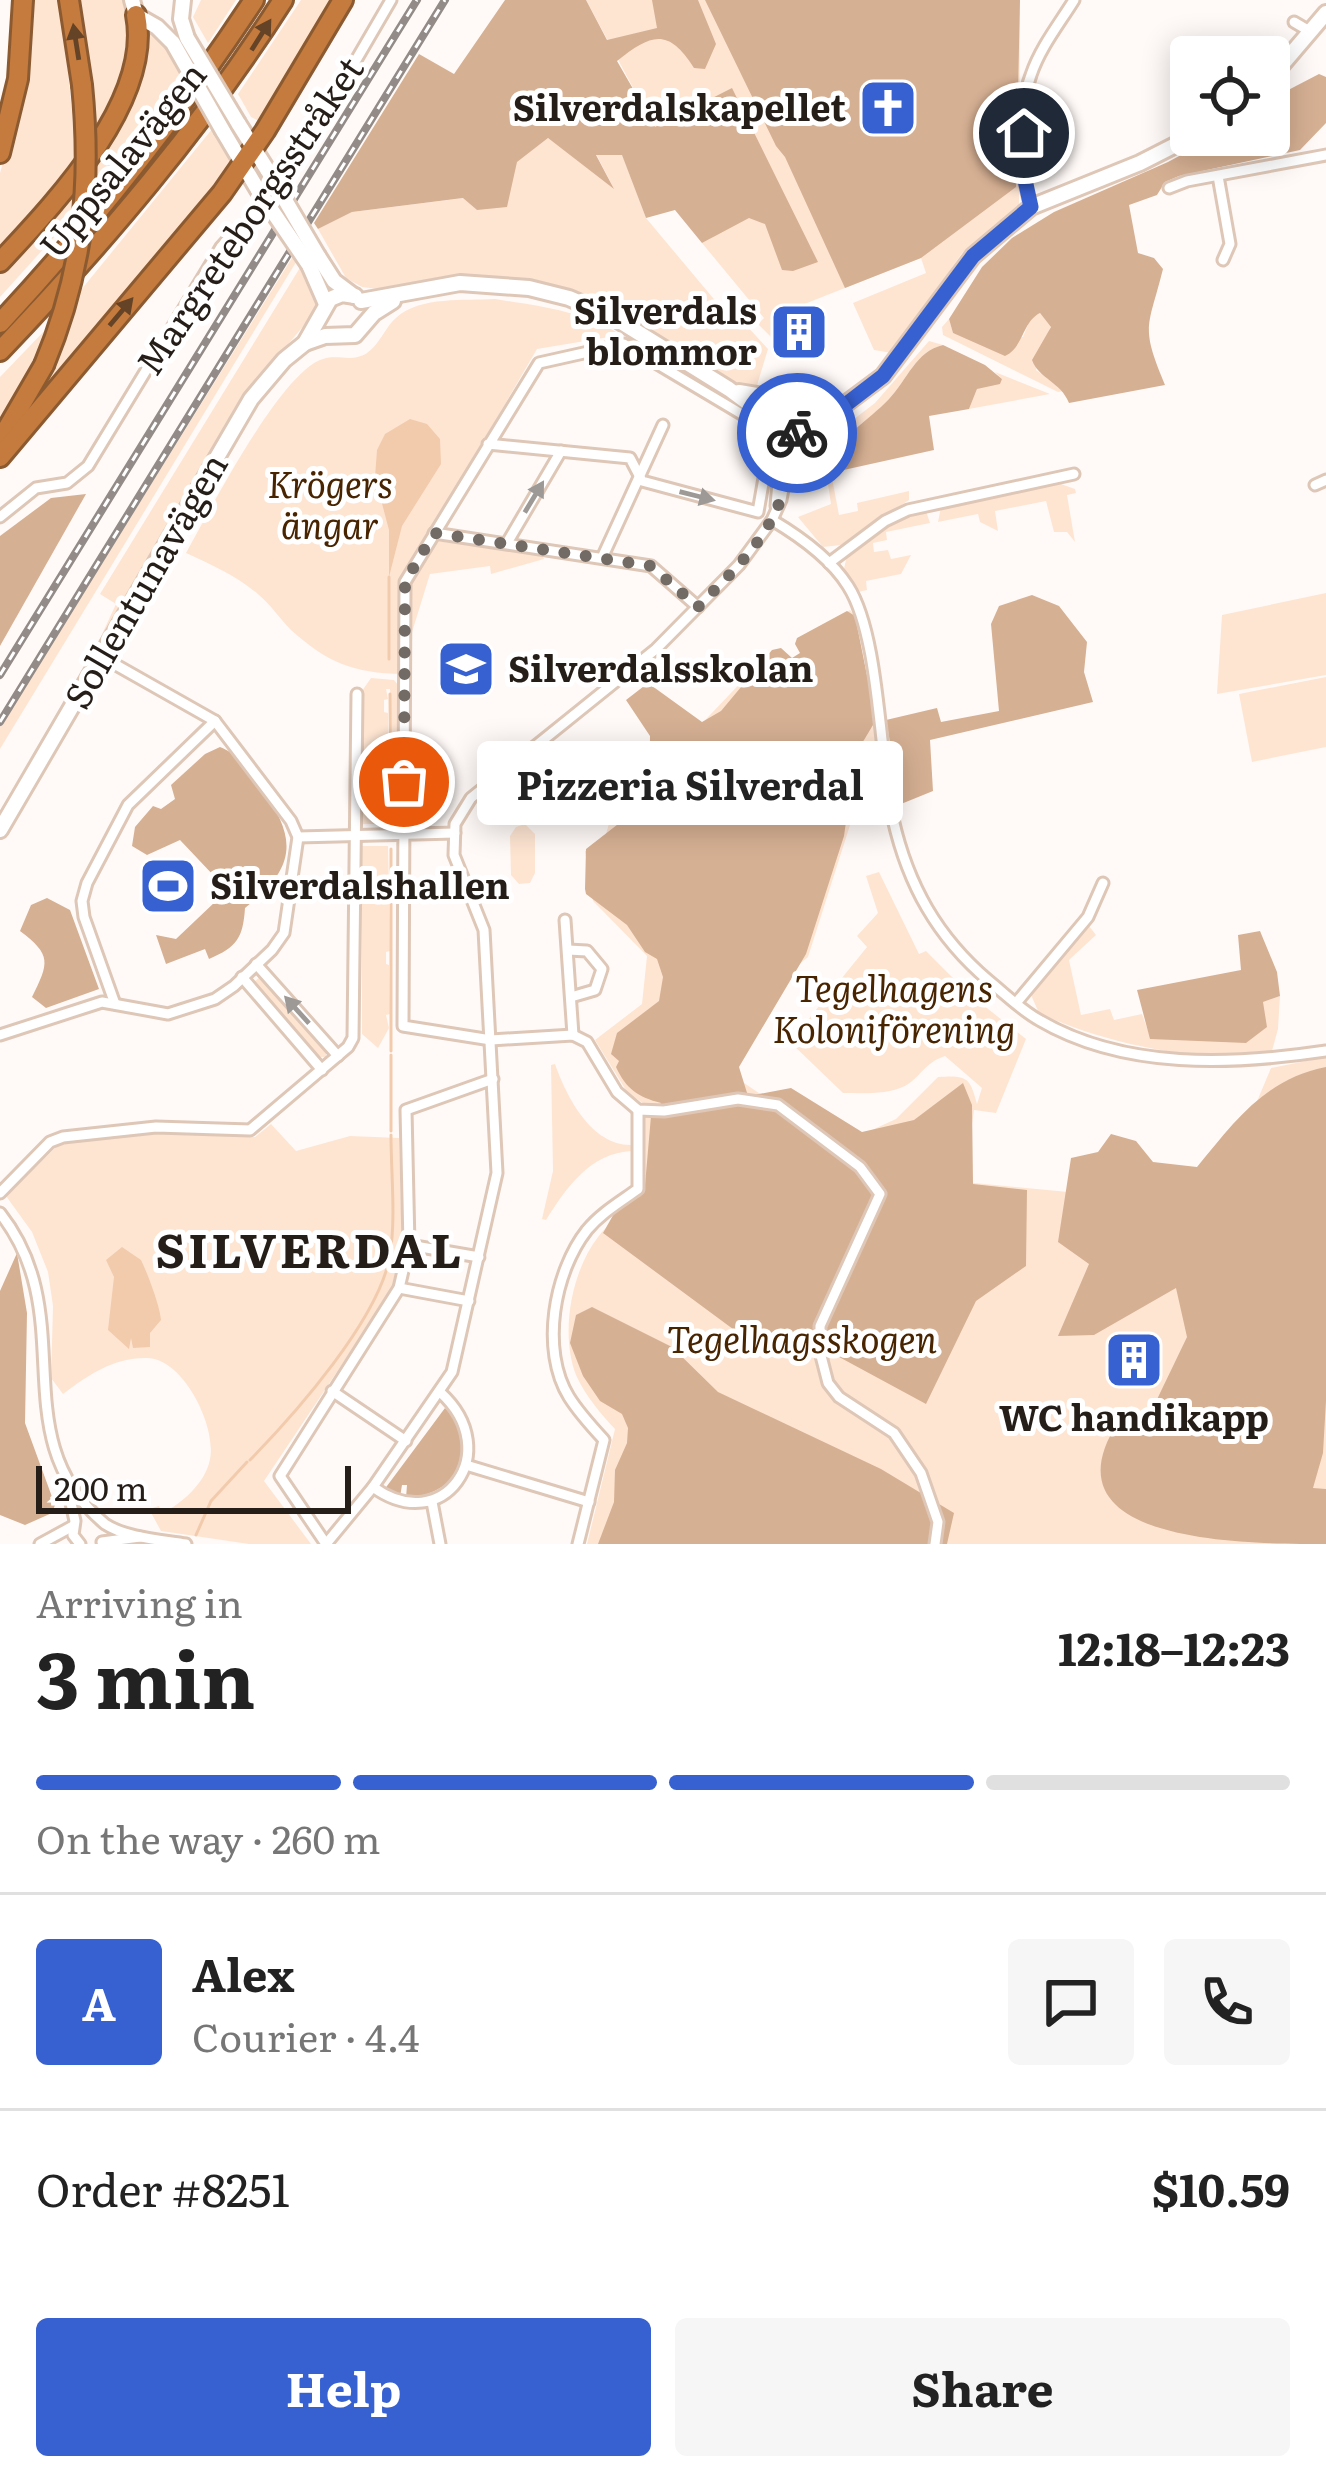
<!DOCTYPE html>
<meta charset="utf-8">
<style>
:root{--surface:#fff;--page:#f6f6f6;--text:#222;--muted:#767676;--line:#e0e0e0;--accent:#3760d0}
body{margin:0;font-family:Literata,serif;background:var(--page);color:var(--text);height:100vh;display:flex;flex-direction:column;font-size:45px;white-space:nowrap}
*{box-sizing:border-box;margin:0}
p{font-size:39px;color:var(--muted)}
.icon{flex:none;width:66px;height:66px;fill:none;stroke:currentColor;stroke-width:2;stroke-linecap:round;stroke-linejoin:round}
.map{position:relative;height:1544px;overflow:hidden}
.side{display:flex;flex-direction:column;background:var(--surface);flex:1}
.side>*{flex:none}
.buttons{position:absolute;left:1170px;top:36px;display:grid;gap:24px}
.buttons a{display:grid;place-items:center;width:120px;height:120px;border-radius:12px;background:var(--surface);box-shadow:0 6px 30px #0003;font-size:60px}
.scale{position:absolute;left:36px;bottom:30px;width:315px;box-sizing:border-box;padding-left:12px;border:6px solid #251d17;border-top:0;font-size:33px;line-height:42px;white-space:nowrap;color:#251d17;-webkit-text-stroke:9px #fff;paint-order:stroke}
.pin{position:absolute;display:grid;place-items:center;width:102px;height:102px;color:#fff;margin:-51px;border:6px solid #fff;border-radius:50%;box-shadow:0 3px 12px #0007}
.courier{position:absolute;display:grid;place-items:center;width:120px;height:120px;margin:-60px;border:9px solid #3760d0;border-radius:50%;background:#fff;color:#222;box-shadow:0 3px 15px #0007}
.bubble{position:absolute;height:84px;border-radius:12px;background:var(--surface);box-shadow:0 6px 30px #0003;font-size:39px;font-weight:700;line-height:84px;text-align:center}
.head em{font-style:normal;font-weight:700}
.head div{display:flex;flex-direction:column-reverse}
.head{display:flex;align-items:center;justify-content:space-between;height:204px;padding:0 36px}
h1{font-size:78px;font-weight:700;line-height:90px}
.bar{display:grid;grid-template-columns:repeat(4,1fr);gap:18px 12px;align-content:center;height:144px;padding:0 36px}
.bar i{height:15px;border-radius:9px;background:var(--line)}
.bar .active{background:var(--accent)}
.bar p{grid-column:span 4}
.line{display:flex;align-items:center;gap:30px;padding:0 36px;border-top:3px solid var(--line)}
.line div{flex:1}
.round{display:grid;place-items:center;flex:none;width:126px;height:126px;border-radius:12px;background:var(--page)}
.button{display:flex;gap:24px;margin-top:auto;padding:24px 36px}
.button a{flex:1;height:138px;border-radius:12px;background:var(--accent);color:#fff;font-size:48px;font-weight:700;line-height:138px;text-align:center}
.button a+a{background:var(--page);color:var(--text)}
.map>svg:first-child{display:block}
.green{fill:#fee5d2}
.forest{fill:#d6b093}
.water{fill:#f2cbad}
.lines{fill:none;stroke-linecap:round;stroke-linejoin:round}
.stream{stroke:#f2cbad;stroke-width:3}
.street-casing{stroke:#dec7b7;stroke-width:15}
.secondary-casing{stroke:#dec7b7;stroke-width:20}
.highway-casing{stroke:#8c5a30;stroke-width:24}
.street{stroke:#fff;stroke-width:9}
.secondary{stroke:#fff;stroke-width:14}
.highway{stroke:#c47b3d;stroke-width:18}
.rail-casing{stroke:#928b87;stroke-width:8}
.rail{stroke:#fff;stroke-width:3;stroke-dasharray:9;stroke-linecap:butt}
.secondary-bridge-casing{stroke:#dec7b7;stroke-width:20;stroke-linecap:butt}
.highway-bridge-casing{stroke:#8c5a30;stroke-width:24;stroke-linecap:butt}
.secondary-bridge{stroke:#fff;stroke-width:14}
.highway-bridge{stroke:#c47b3d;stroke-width:18}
.oneway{fill:#654326}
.oneway2{fill:#9d9997}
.done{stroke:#716a65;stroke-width:12;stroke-dasharray:0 21.6}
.route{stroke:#3760d0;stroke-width:15}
.labels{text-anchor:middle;stroke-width:10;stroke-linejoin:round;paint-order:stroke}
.poi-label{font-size:36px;font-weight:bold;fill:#251d17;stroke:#fff;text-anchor:end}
.street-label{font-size:36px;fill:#251d17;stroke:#fff}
.park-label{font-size:36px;font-style:italic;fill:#482401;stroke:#fff}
.district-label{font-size:48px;font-weight:bold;letter-spacing:3px;fill:#251d17;stroke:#fff}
</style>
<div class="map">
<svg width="1326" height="1544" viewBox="0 0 1326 1544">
<rect width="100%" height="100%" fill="#fffaf7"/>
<g class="green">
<polygon points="31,0 61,0 77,163 0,254 0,173 24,90"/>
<path d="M78 0H123C137 67 123 77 95 137Z"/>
<polygon points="201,0 236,0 208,43 193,17"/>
<polygon points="301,0 336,0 261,122 251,117 238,94"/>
<polygon points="586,0 1020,0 1019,204 1014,215 962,253 892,353 874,350 853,303 926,273 921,258 774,316 786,352 758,324 764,318 702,243 713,237"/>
<polygon points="144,28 162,40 184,76 96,190 96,155"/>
<polygon points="213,128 232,162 36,404 64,342 81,290"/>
<polygon points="548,138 612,185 596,154 622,154 646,218 739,329 746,325 768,349 755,392 735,385 640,327 533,283 463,277 385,290 362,287 346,278 318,229 352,212 464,198 477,210 517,161"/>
<polygon points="77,182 75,214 0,297 0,271"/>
<polygon points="295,253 298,259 0,749 0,727"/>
<polygon points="301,266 317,291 316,311 244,397 101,647 97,645 116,604 100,594"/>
<path d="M495 299C538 306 584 311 621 335L537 349 402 581V674C353 673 328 663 291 630 280 619 271 605 259 595 237 576 212 565 186 553 209 512 281 371 323 359 339 354 351 363 367 353 380 344 385 327 397 317 421 296 465 301 495 299Z"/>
<polygon points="1040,313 1051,326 1036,370 1064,391 1058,392 943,335 942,327 949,319 953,333 966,338 1023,337 1031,317"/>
<polygon points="50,325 34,362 0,422 0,377"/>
<path d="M929 341 943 345C916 351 907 380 889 399 868 421 846 436 829 462L839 515 858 511 857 503 909 491V500L841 545 823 547 798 517 831 504 826 471 811 457V452L875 403Z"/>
<polygon points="995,372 1050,394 969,409 977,389 1002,379"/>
<polygon points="1058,483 1075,489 1076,493 1067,495 1075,542 1067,532 1054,532 1046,501 995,511 998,531 980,522 978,514 938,522 941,507"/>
<polygon points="918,511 926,511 930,523 886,532 887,540 873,543 874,552 888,550 891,559 911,555 901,574 866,581 867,590 858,592 844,569 847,555 890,524"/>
<polygon points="437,541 542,555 544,559 491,574 490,566 430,574 409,642 410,582"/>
<polygon points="1326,593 1326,675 1217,694 1222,615"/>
<path d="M850 610 856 617 878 743 859 751 851 822 808 957 761 997 725 1070 825 1138 861 1135 896 1119 938 1077C968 1075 970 1078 977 1104L982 1088 945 1056C924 1063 921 1077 905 1086 887 1095 862 1093 843 1093L790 1042 867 947 857 936 878 913 866 876 879 872 919 954 926 951 968 993 1026 1039 996 1113 974 1110 964 1182 1213 1206 1271 1068 1326 1057V1544H587L615 1429C600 1413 585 1395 576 1375 560 1334 571 1272 598 1237 610 1221 627 1213 644 1204V1104L627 1092 595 1040 642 1004 647 956 593 901 585 851 602 848 610 820 767 655 792 659 801 653 795 643 798 638Z"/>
<polygon points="1326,677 1326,747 1252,762 1239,694"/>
<polygon points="371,678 394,680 399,686 397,738 392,738 390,689 386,689 388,699 384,700 384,712 388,713 388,770 385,771 388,824 362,824 362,691"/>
<polygon points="525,824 535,834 535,873 530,883 519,884 511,875 510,836 516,827"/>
<polygon points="362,846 388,846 389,889 385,890 385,902 389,902 390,951 386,952 386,964 389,965 390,1014 386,1015 389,1028 378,1048 362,1034"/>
<path d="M1089 926 1096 935 1069 960 1081 1015 1110 1009 1114 1020 1142 1014 1151 1039 1280 996 1278 1029 1272 1051C1211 1069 1095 1040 1039 1013L1031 995 1083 929Z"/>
<polygon points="262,975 326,1048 326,1057 315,1057 253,983"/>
<path d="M555 1064C567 1098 592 1146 632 1145V1151C590 1153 567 1187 546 1220L542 1219 553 1171 551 1065Z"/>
<path d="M271 1124 296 1151 350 1136 399 1138 402 1244 391 1291 264 1481 311 1544H249L161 1531 149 1509 159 1506 162 1513C182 1504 206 1482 210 1459 217 1427 183 1357 146 1358 112 1358 89 1375 63 1394L51 1378 53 1306 48 1272 32 1232 6 1196 60 1143 154 1133 255 1137Z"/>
</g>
<g class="forest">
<path d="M505 0H586L607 40 657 28 652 0H698L716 44 705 69 694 68C668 27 651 34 617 61L655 127 732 88 818 262 793 271 782 270 765 224 749 218 702 243 675 210 646 218 622 155H596L614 189 548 138 517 162 507 207 477 210 463 198 352 212 318 229 314 223 419 54 454 74Z"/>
<polygon points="705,0 1020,0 1016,187 921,258 845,288 785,157 776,146"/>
<path d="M1319 74 1326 77V123L1300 150 1179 176 1165 182 1157 195 1129 205 1138 253 1154 258 1163 269C1148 329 1140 325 1165 385L1069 403C1061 382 1039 379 1032 360L1051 327 1040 313C1022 322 1024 347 1005 356L953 333 949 319 982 267 1012 238 1054 212 1168 162 1218 135H1269V100Z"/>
<path d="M943 345 985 365 1002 379 1000 384 977 389 969 409 929 416 934 450 830 473 829 462C843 434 868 421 889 399 907 380 916 351 943 345Z"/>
<polygon points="86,494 0,646 0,536 51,498"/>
<polygon points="1032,595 1059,606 1087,642 1084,672 1093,702 930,740 933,791 901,804 886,720 937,708 941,722 999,711 991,624 999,606"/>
<path d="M847 611 855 616 876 720 861 745 853 772 844 836 806 954 739 1067 748 1096 791 1088 862 1132 914 1120 963 1083 972 1105 973 1184 1027 1190 1026 1266 976 1301 926 1404 828 1351 760 1349 603 1233 616 1210 645 1185 651 1116 661 1103C638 1097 626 1089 616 1067L619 1061 611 1054 617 1033 659 1001 663 977 657 959 645 952 627 925 586 894 585 889 586 849 649 800 650 736 626 700 648 683 702 722 721 711 772 650 781 648 792 658 800 653 795 644 797 638Z"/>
<path d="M220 747C239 754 247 771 260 787 298 838 297 867 245 908 243 938 237 947 209 959L205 949 166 964 156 935 176 939 216 901 210 892 215 877 180 840 147 855 132 846 135 827 153 806 161 809 175 799 171 785 205 754Z"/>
<path d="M47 898 70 910 99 989 46 1008 32 997C49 963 52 955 20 931L31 905Z"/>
<polygon points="1260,931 1277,972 1280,996 1263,1002 1267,1027 1246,1043 1150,1039 1137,990 1241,970 1238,935"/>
<path d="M1326 1067V1401L1323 1453 1313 1488 1326 1489V1544C1245 1544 1040 1544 1118 1422L1149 1416 1187 1337 1176 1288 1094 1335 1058 1336 1089 1264 1058 1242 1071 1158 1098 1152 1111 1134 1136 1141 1153 1162 1197 1167C1235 1121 1265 1079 1326 1067Z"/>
<polygon points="17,1253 27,1313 25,1423 55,1505 52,1513 25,1525 0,1515 0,1291"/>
<polygon points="592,1307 672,1347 718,1392 881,1469 954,1513 947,1544 598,1544 614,1502 615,1470 627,1443 628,1428 622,1414 600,1401 583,1376 570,1343 576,1315"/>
<path d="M445 1408C483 1448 459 1495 406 1498L407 1485H402L400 1497 384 1490Z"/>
</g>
<g class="water">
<polygon points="410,419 427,424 440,439 441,464 402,526 389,577 389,530 375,477 377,450 385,434"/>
<path d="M122 1247 141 1260C147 1272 160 1306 161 1320L150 1333V1347L133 1348 131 1338 129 1349 108 1330 114 1277 106 1260Z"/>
</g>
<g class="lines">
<g class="stream">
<polyline points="389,659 389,577"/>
<polyline points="390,694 391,825"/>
<polyline points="391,1051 391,849"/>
<polyline points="391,1055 391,1131"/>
<path d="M250 1460C295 1414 380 1318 390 1255 396 1217 391 1174 391 1135"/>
<polyline points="196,1535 211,1501 247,1462"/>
</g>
<defs>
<g id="street">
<polyline points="1294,22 1311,32"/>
<polyline points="1218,176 1230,244 1223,260"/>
<polyline points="1169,188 1187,181 1326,155"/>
<path d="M1031 207C1019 169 1017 112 1031 75 1040 48 1059 24 1074 0"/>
<polyline points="772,429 779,469 776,506"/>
<polyline points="488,444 630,458 642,481 758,512 768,455 755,422 624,344 539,363 405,582 403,1026 491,1040 573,1035 587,1042 617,1092 638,1110 664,1111 738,1099 778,1105 860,1167 880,1194 820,1326 820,1352 828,1383 839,1397 894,1433 921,1473 938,1522 935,1544"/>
<polyline points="1315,485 1326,480"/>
<polyline points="0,517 36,488 67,483 88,466 221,247 239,227 255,219 299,158 391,0"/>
<path d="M772 520C799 536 831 559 848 586 880 636 879 756 893 819 908 885 937 937 989 981 1005 994 1021 1010 1039 1020 1124 1070 1233 1065 1326 1051"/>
<polyline points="434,533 651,566 698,607"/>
<polyline points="507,543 561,451"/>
<polyline points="602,558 663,425"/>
<polyline points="829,563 885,521 908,510 1074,474"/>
<polyline points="298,837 455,833"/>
<polyline points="565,920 573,1035"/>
<polyline points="568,950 587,951 602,969 595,990 571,997"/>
<polyline points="256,964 338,1056"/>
<polyline points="242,977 322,1070"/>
<polyline points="1016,1003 1088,917 1103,883"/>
<polyline points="115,1004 84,917 82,901 87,883 128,805 215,721"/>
<polyline points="0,1035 102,1002 168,1014 215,999 234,986 272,950 284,933 298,837 291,821 215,721 102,657"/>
<polyline points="0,1193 50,1142 63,1137 156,1127 250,1130 348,1047 353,1038 357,694"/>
<path d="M0 1213C83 1318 0 1436 105 1524 126 1538 162 1540 186 1544"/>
<polyline points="409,1245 479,1257"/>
<polyline points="399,1288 469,1301"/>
<polyline points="332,1391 406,1441"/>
<polyline points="466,1465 589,1502"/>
<path d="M373 1487C443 1538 505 1452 441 1393"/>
<polyline points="68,1490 75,1521 73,1535 80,1544"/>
<polyline points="432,1502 440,1544"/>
<polyline points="102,1542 140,1537"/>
<polyline points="40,1544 73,1526"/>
<polyline points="326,1544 373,1487 452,1372 497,1173 484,930 454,855 455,824 471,798 656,649 739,565 772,520 781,500 793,434"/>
<polyline points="326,1544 280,1476 399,1288 409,1245 406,1110 493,1079"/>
<path d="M578 1544 604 1440C592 1427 579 1413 569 1397 540 1350 554 1272 587 1230 601 1213 620 1202 638 1189V1110"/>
</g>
<g id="secondary">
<polyline points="132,0 136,15 157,27 173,43"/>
<polyline points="183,0 181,19 187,38"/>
<polyline points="1269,80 1326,13"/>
<polyline points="238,123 268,171"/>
<polyline points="223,131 258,190"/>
<polyline points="318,256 334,281 354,296"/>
<polyline points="309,265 326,304"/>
<polyline points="361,301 460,283 529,288 569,298 613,317 729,389 761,413 777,433 798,432 836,411 883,376 973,256 1031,207 1140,163 1195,135"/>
<polyline points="305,343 325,336 355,335 374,313 393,301"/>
<polyline points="739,392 776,398 790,395 805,406"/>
<polyline points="0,830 251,399 284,360 305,343 330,299 342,294 355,296"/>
</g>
<g id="highway">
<polyline points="69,0 82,85"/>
<polyline points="0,153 18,79 23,0"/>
<path d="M0 262C55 203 153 101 136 15"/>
<path d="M0 323C93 223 179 114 254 0"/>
<path d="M0 351C104 242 202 127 283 0"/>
<polyline points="0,441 44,365"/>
<polyline points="0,457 222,193 265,131 343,0"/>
</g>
</defs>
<use href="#street" class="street-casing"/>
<use href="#secondary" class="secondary-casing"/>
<use href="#highway" class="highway-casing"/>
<use href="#street" class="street"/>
<use href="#secondary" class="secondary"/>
<use href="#highway" class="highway"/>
<defs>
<g id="rail">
<polyline points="0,675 417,0"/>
<polyline points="0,722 445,0"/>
</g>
</defs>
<use href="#rail" class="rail-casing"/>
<use href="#rail" class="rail"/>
<defs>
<g id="secondary-bridge">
<polyline points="187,38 238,123"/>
<polyline points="173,43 223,131"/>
<polyline points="268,171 318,256"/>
<polyline points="258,190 309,265"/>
</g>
<path id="highway-bridge" d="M44 365C83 272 92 185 82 85"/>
</defs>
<use href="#secondary-bridge" class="secondary-bridge-casing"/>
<use href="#highway-bridge" class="highway-bridge-casing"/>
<use href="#secondary-bridge" class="secondary-bridge"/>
<use href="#highway-bridge" class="highway-bridge"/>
</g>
<defs><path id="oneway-solid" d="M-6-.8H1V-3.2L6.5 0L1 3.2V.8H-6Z" transform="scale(3)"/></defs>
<g class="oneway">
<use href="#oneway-solid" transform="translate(261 35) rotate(-58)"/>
<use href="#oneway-solid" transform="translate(76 42) rotate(-99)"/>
<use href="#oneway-solid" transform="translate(121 312) rotate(-50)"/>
</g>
<g class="oneway2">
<use href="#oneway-solid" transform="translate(697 496) rotate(14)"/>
<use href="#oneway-solid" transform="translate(534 497) rotate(-59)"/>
<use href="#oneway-solid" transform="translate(297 1010) rotate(-132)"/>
</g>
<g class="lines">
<path class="done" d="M404 782 405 582 434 533 651 566 698 607C730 574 768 540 782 495 788 475 784 450 797 433"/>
<polyline class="route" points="797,433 836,412 883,376 973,256 1031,207 1023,171 1024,133"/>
</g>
<defs>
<symbol id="church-square" viewBox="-11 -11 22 22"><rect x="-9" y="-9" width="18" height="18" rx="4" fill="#3760d0" stroke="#fff"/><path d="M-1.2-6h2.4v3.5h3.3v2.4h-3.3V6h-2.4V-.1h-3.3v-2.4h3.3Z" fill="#fff"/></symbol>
<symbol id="building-square" viewBox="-11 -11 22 22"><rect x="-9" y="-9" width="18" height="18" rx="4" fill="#3760d0" stroke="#fff"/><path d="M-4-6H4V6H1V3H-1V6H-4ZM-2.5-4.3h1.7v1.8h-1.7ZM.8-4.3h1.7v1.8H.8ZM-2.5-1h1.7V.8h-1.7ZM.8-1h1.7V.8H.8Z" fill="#fff"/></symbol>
<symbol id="school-square" viewBox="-11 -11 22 22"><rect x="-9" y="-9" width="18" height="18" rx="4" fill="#3760d0" stroke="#fff"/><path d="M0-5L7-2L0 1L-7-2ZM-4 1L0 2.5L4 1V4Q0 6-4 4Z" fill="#fff"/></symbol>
<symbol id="stadium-square" viewBox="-11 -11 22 22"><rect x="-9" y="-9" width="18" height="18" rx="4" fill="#3760d0" stroke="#fff"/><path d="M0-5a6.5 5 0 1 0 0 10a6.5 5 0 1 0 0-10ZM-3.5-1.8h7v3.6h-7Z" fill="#fff"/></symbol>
</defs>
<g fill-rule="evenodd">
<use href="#church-square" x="855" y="75" width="66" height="66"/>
<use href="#building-square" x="766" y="299" width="66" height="66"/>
<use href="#school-square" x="433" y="636" width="66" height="66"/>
<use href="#stadium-square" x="135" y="853" width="66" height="66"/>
<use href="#building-square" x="1101" y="1327" width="66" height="66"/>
</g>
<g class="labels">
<g class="poi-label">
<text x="846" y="121">Silverdalskapellet</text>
<text x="757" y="324">Silverdals<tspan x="757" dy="41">blommor</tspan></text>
<text x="508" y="682" text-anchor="start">Silverdalsskolan</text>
<text x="210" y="899" text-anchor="start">Silverdalshallen</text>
<text x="1134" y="1431" text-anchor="middle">WC handikapp</text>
</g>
<g class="street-label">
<text transform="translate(123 160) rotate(-51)" y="13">Uppsalavägen</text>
<text transform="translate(250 216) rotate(-56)" y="13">Margreteborgsstråket</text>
<text transform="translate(146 581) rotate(-60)" y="13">Sollentunavägen</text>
</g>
<g class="park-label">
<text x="330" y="498">Krögers<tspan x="330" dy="41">ängar</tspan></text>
<text x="894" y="1002">Tegelhagens<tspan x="894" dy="41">Koloniförening</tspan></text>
<text x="802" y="1353">Tegelhagsskogen</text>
</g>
<g class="district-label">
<text x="310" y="1268">SILVERDAL</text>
</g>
</g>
</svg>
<div class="buttons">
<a><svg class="icon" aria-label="locate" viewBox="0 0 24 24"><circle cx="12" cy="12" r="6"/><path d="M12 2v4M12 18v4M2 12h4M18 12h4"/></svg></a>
</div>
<div class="scale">200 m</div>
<div class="pin" style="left:404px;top:782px;background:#ea580c"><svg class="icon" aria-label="bag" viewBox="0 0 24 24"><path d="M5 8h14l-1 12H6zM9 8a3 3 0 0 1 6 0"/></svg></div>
<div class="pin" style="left:1024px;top:133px;background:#1f2937"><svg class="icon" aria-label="home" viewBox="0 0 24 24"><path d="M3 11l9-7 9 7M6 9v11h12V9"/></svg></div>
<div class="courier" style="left:797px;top:433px"><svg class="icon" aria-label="bike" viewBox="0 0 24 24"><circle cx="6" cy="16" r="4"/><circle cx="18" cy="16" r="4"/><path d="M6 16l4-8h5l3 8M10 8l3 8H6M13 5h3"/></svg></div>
<div class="bubble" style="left:477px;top:741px;width:426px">Pizzeria Silverdal</div>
</div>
<section class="side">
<div class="head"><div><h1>3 min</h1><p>Arriving in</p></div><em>12:18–12:23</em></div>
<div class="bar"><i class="active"></i><i class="active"></i><i class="active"></i><i></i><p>On the way · 260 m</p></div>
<div class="line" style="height:216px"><b class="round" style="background:var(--accent);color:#fff">A</b><div><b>Alex</b><p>Courier · 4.4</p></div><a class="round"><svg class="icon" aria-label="chat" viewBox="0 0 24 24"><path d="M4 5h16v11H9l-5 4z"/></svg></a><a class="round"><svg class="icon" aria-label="phone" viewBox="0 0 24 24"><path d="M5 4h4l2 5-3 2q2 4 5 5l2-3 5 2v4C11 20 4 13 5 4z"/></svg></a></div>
<div class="line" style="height:156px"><div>Order #8251</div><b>$10.59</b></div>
<div class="button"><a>Help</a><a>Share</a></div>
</section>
